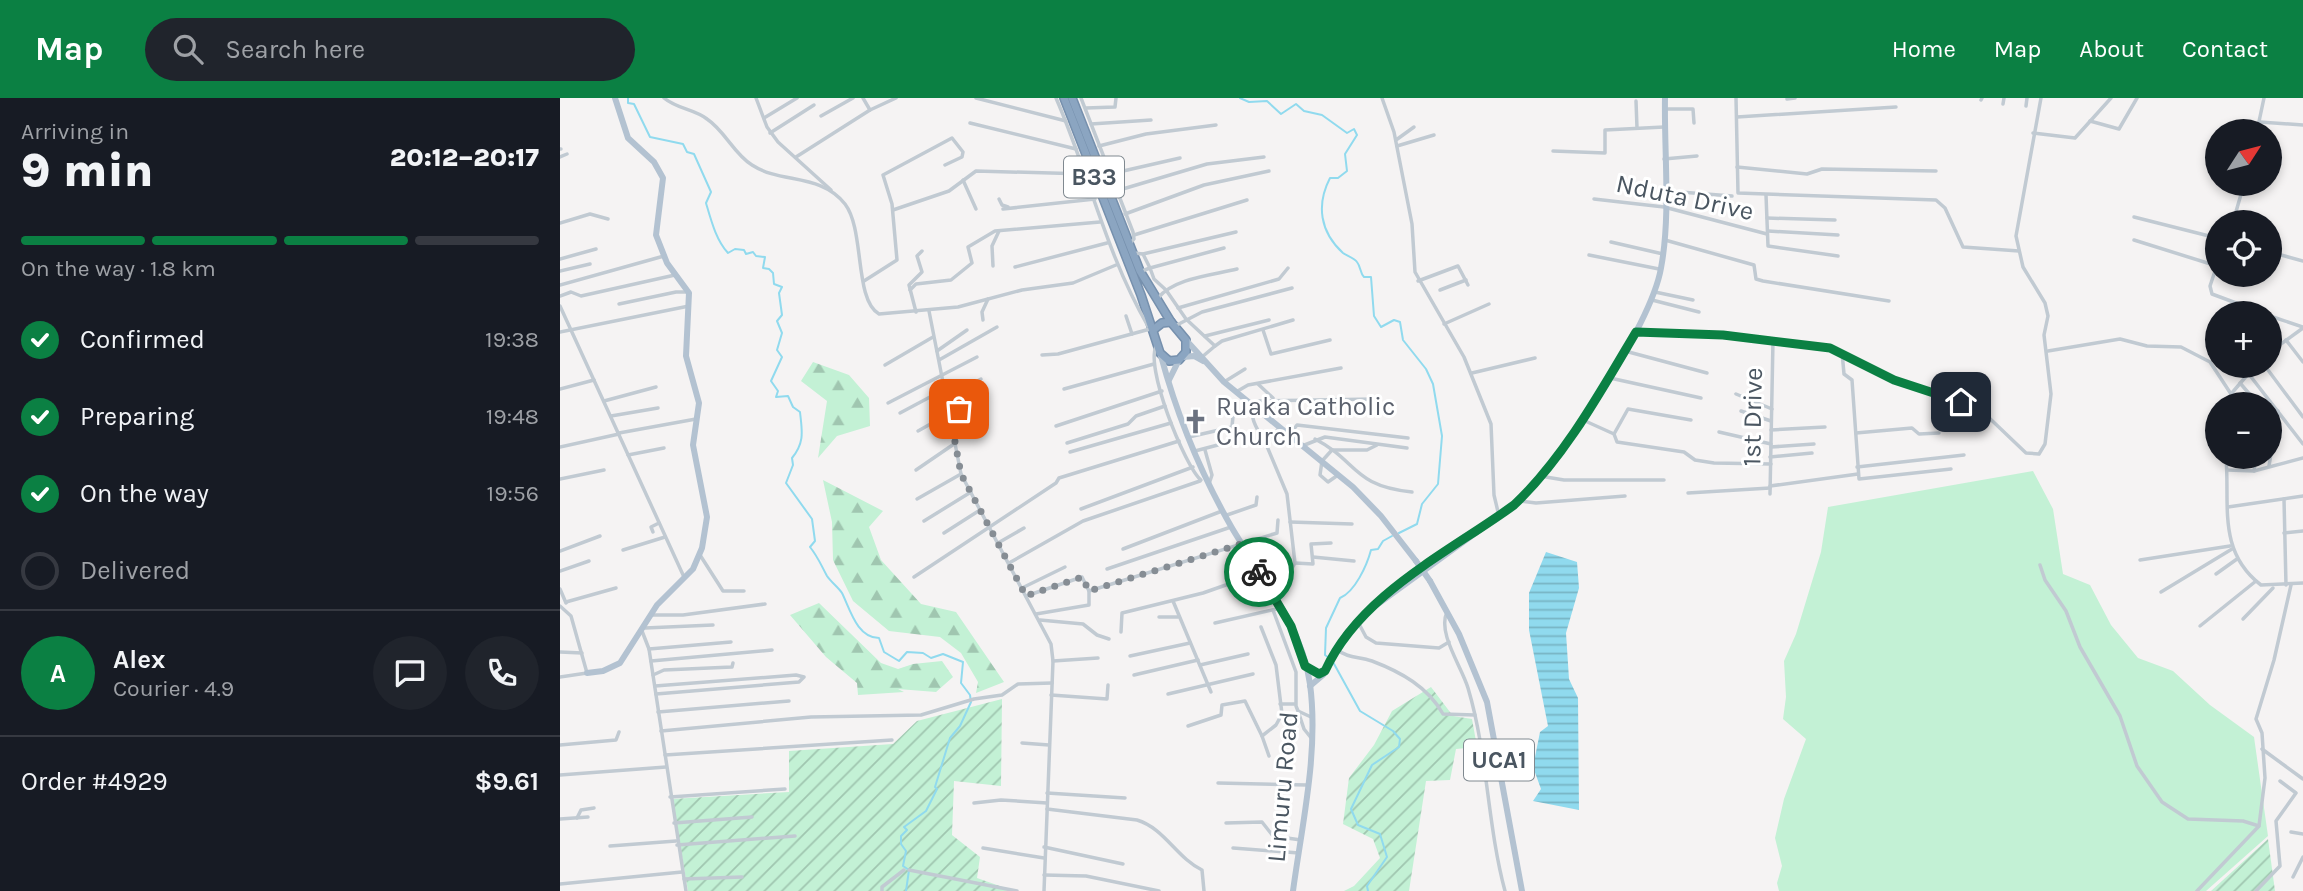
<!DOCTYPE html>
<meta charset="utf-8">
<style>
:root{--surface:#171b24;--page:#20242c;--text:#f1f3f6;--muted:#9ea1a6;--line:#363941;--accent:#0b8043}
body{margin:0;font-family:Karla,sans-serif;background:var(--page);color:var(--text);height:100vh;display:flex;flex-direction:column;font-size:26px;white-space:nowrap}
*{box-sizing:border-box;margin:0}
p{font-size:23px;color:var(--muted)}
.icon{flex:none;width:38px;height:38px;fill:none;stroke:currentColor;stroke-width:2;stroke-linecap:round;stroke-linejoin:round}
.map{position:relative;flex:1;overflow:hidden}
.details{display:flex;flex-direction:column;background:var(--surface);width:560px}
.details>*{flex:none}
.needle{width:46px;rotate:54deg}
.fabs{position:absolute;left:1645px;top:21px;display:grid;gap:14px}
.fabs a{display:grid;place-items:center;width:77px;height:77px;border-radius:50%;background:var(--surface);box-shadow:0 4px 10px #0003;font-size:35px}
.pin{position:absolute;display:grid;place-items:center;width:60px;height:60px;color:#fff;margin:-30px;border-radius:14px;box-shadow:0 4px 10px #0006}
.courier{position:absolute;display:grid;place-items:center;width:70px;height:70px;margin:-35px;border:5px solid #0b8043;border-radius:50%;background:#fff;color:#222;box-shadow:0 2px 9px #0007}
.overview em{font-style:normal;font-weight:800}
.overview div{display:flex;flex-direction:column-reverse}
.overview{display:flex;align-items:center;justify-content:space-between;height:119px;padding:0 21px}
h1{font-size:46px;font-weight:800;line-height:52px}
.bar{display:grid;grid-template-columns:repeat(4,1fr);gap:10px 7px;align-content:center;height:84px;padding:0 21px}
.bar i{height:9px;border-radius:5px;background:var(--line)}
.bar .active{background:var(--accent)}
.bar p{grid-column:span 4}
.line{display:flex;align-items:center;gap:18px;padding:0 21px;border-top:2px solid var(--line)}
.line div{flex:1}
.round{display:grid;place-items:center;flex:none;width:74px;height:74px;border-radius:37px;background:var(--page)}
ol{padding:0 21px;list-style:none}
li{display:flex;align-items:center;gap:21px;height:77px}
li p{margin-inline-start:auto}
li .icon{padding:7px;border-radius:50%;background:var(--accent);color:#fff;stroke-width:4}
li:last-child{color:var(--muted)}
li i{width:38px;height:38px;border:4px solid var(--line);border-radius:50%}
header{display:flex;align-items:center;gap:42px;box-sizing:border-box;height:98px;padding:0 35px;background:var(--accent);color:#fff}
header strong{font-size:33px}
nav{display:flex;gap:38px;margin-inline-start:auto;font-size:24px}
.search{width:490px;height:63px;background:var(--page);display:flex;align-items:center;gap:18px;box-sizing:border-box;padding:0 24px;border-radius:38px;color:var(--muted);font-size:26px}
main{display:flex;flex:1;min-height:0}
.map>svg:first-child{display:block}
.grass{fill:#c3f1d5}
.forest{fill:url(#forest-firs)}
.garden{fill:url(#garden-furrows)}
.water{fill:url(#water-rules)}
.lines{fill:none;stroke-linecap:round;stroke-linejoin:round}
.stream{stroke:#90daee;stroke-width:2}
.highway-casing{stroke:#7690ad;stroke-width:10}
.minor{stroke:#c1cad2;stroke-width:3.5}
.major{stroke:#b3c2d1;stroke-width:6}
.highway{stroke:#8ba5c1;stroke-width:7}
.major-bridge{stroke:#b3c2d1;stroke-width:6}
.done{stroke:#868d94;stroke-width:7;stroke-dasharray:0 12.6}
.route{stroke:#0b8043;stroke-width:9}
.labels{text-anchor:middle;stroke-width:6;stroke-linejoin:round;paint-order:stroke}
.shield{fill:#fff;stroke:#808990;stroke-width:2}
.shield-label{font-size:24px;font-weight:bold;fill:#4a5661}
.street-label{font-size:26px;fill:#4a5661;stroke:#fff}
.worship-label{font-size:26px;fill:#5b616d;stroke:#fff;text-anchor:start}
</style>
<header>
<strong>Map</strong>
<div class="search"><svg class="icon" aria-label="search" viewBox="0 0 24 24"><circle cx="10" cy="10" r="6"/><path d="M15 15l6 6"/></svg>Search here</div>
<nav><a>Home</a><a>Map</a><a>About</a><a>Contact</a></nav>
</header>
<main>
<section class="details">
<div class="overview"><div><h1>9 min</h1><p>Arriving in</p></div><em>20:12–20:17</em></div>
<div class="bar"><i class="active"></i><i class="active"></i><i class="active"></i><i></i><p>On the way · 1.8 km</p></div>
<ol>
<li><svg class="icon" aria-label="check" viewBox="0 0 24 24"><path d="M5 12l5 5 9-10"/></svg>Confirmed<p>19:38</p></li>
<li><svg class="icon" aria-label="check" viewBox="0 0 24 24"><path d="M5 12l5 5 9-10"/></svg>Preparing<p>19:48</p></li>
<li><svg class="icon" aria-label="check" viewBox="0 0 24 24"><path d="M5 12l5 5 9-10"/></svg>On the way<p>19:56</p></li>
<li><i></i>Delivered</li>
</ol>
<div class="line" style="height:126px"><b class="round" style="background:var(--accent);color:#fff">A</b><div><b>Alex</b><p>Courier · 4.9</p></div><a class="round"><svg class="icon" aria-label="chat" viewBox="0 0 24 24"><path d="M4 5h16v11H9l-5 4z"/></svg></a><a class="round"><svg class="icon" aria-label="phone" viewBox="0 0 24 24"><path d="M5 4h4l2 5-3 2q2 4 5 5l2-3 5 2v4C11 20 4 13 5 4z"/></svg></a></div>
<div class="line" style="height:91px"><div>Order #4929</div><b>$9.61</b></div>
</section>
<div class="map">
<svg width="1743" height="793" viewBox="0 0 1743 793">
<defs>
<pattern id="forest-firs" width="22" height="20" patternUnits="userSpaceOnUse" patternTransform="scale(1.75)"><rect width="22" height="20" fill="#c3f1d5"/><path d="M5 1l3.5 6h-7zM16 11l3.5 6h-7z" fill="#a0c6b0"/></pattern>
<pattern id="garden-furrows" width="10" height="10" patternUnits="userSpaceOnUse" patternTransform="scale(1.75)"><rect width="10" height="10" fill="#c3f1d5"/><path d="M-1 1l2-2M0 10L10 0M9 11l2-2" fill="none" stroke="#a0c6b0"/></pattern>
<pattern id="water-rules" width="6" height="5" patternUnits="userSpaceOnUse" patternTransform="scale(1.75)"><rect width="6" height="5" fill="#90daee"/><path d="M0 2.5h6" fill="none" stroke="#78b4c4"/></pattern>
</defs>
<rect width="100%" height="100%" fill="#f5f3f3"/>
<polygon class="grass" points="1473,373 1493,411 1503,476 1530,487 1551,527 1578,560 1613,573 1650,607 1694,639 1708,738 1646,793 1219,793 1217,785 1222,768 1215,740 1224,701 1246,641 1223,621 1226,599 1224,563 1236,536 1261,454 1268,409"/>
<g class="forest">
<polygon points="253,264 289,277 309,300 310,328 277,338 258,360 267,303 241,283"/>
<polygon points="263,382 323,413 309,429 321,462 361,506 396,514 444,584 416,595 418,584 401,555 380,539 329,533 293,503 273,462 272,424"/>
<polygon points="259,505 321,565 338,571 353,566 382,563 393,579 376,594 338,591 344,594 298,597 297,585 266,559 230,517"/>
</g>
<g class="garden">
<polygon points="871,589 893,618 912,621 917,649 896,651 890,682 866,683 849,793 784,793 794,788 820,760 813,741 783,726 789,680 814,647 832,613"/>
<polygon points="442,601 441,688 394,683 392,737 420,759 417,780 454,793 128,793 112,701 229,694 229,653 333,646 357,623"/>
<polygon points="1708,741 1715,793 1651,793"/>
</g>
<polygon class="water" points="986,454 1017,464 1019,490 1006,535 1009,581 1018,600 1019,712 973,703 981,691 973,669 980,634 988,628 969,532 969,495"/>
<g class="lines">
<g class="stream">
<path d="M68 0V5L74 6 90 39 123 46 127 54 134 56 151 94 146 105C151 122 156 142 168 155L175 151 184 152 186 156 193 154 196 158 205 159 203 170 209 171 213 175 214 186 222 189 219 195 222 217 217 223 222 235 217 252 222 259 211 283 218 293 216 299 228 298 233 309 240 314C242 333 245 344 232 360L233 367 226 385 252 421 255 443 250 449C258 459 261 467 267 478 271 484 278 489 282 495 290 511 297 540 319 540L324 554 339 563 347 554 363 555 371 560 383 556 403 564 401 585 410 597 411 604 400 628 390 640 375 689 377 691 366 713 344 729 347 732 341 738V746L346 753 343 768 349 772 346 793"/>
<path d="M680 0 689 4 707 3 721 16 736 6 744 13 762 17 787 35 794 31 797 37 785 56 787 73 778 80H770C756 107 760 134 783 155 787 158 794 160 797 164 801 169 800 175 804 179H811L814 218 821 229 834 222 840 224 843 242 866 271 873 286 882 338 878 386 862 406 857 426 839 435"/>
<path d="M769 560 765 557 766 530 780 500C795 494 807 467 811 452L818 451 823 443 832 438"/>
<polyline points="773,564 800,613 833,633 840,641 839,649 812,667 791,711 798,727 820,736 827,759 807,788 808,793"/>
</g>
<defs>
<g id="highway">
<polyline points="504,0 581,197 600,255 609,263 619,262 626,254 626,242 611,224 580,173 512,0"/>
<polyline points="593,232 602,225 611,224"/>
</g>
</defs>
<use href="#highway" class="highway-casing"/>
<g class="minor">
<path d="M104 0C117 11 134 11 147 21 165 33 174 56 192 67 221 86 261 75 285 106 305 132 294 202 319 216L398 209 462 192 513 185 556 167"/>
<polyline points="196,0 207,29 218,44 271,92"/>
<polyline points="303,0 310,12"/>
<polyline points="416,0 506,23"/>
<path d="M496 0C529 76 546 156 588 228"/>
<polyline points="521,0 573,134 574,141 569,147"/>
<polyline points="822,0 834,34 852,126 855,174 904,259 931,326 934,397 939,418"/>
<polyline points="1176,0 1178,95 1376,102 1385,110 1403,149 1459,153"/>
<polyline points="1227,1 1235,0"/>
<polyline points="1421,2 1422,0"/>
<polyline points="1076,3 1077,30"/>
<polyline points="1443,6 1444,0"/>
<polyline points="1466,8 1467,0"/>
<polyline points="526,10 555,9 556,0"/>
<polyline points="1105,11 1133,11 1134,25"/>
<polyline points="261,18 293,0"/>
<polyline points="1177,19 1336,9"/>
<polyline points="204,20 237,0"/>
<polyline points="1530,23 1559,31 1577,0"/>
<polyline points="1700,24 1743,27"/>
<polyline points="410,25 516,51"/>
<polyline points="531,26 591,22"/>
<polyline points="1697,33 1704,0"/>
<polyline points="210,35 254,7"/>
<polyline points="1473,35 1515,40 1551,0"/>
<polyline points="836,42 854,29"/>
<polyline points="539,48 586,36 656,27"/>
<polyline points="837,48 874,37"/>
<polyline points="0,51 1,51"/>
<polyline points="993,53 1045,55 1045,32 1104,29"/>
<polyline points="0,59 7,56"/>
<polyline points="236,59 310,12 336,0"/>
<polyline points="1104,61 1137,58"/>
<polyline points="1177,69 1247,76 1262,71 1376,73"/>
<polyline points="550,76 620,60"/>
<polyline points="403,82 416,111"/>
<polyline points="556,93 647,66 704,59"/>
<polyline points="1107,93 1172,98"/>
<polyline points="1206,97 1208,148 1278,158"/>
<polyline points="439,101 442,107 448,109"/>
<polyline points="1034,101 1104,109 1207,136"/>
<polyline points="443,111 535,101"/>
<polyline points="333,112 389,93 416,73 526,76"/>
<polyline points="565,116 644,87 709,73"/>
<polyline points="1574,119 1657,140"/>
<polyline points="1207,120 1275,122"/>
<polyline points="1673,124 1684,86"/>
<polyline points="0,125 30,116 48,121"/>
<polyline points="1208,133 1278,137"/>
<polyline points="574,137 687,102"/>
<polyline points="1105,142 1194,167 1196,181 1203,183 1329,203"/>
<polyline points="1574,142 1657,168"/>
<polyline points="1051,144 1103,156"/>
<polyline points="1710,154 1743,163"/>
<polyline points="574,155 583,156 676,134"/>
<polyline points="1029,157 1099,171"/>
<polyline points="0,161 36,151"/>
<polyline points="1657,167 1650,188 1652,196 1703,215"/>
<polyline points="433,168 432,148 439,133"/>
<polyline points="455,169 547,145"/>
<polyline points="0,173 30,166"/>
<polyline points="582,173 590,170 583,156"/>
<polyline points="304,183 337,162 332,106 323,77 392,40 403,54 402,59 385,67"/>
<polyline points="858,183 898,168 908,187"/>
<polyline points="0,187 104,158"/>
<polyline points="350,192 356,186 391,182 412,165 408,149 435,133 540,124"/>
<polyline points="880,192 906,182"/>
<polyline points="1095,194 1133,202"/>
<polyline points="0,198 11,194 21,198 115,177"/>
<path d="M598 200C614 180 653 177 677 171"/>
<polyline points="1092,202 1139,214"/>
<polyline points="59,206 116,194 127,194"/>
<polyline points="0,208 124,479"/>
<polyline points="618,210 719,181 728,170"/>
<polyline points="1665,210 1667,215"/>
<polyline points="369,213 401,376 491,546 493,563 484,793"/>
<polyline points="356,214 349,187 362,174 357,158 362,153"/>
<polyline points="566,218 572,236"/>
<polyline points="1710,218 1743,229"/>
<polyline points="423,222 422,214 428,201"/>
<polyline points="884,226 929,206"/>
<polyline points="615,228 642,214 732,190"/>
<polyline points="703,232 711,256 770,242"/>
<polyline points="0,234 129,208"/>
<polyline points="1077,235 1162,237 1271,250 1334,282 1423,314 1466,355 1479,356 1485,346 1491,296 1484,237 1488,218 1485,205 1463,169 1456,138 1481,0"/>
<polyline points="645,238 709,222"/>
<polyline points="1726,242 1743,264"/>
<path d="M597 247C583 265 625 369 641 382"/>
<polyline points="655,248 662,243 733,222"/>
<polyline points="377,253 407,232"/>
<polyline points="1065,253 1147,275"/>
<polyline points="1488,253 1560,241 1587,248 1621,249 1650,264 1671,296"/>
<polyline points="1282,254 1284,276 1292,282 1299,381 1391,371"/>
<polyline points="1710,254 1743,230"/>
<polyline points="482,257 498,256 590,231"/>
<polyline points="642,259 655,248 626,221 606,192 594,181 590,170 664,150"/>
<polyline points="379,262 437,229"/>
<polyline points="325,267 373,239"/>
<polyline points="1682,268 1686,277"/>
<polyline points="1705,268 1743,319"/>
<polyline points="912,275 975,260"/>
<polyline points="1688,275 1743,346"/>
<polyline points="1050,280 1141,300"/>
<polyline points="664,284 685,271"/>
<polyline points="1680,285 1698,306"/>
<polyline points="698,286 713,300"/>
<polyline points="0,291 34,282"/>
<polyline points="504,291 594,266"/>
<polyline points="676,294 688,287 781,270"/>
<polyline points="1176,296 1212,311"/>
<polyline points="387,300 421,281"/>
<polyline points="44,303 96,289"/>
<polyline points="328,305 417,259"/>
<polyline points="1668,306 1671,296 1695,268"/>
<polyline points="1689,306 1691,298"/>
<polyline points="1181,313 1211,323"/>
<polyline points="340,315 385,291"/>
<polyline points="51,318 98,310"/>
<polyline points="1023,322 1054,336 1057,344 1124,354 1135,362 1154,365 1211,366"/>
<polyline points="496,328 602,293"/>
<polyline points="1211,332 1265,329"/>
<polyline points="358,333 424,296"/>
<polyline points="1159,334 1211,346"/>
<polyline points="59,335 136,321"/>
<polyline points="1296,335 1352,330 1359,336 1379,335"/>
<polyline points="730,336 737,327 848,340"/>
<polyline points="1054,336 1068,311 1131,322"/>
<polyline points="629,339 672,329 673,318"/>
<path d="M755 341C798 363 792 388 852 394"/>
<polyline points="507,345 568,326 576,318 605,308"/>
<path d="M705 345C697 330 685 316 699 303L816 301"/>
<polyline points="742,348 765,339 847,350"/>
<polyline points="0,349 59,336"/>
<polyline points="1211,349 1254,346"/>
<polyline points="645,352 652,377 649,386"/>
<polyline points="635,353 673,343"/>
<polyline points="510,354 611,325"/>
<polyline points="68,357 104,350"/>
<polyline points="1210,359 1252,355"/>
<path d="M1666 359C1670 407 1657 453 1701 487L1743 485"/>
<polyline points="1709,368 1718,313"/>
<polyline points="1297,369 1404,357"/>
<polyline points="356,372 394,346"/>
<polyline points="1667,372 1694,373 1743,360"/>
<polyline points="1694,373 1696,359"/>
<polyline points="778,377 768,384 760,377 762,363 772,352 807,352 817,347"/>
<polyline points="980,378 1004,382 1104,382"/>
<polyline points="0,381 44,372"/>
<polyline points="1210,388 1298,376"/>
<polyline points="1128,395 1210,390"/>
<polyline points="1210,396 1213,242"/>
<polyline points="357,401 401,376"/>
<polyline points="1724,401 1726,487"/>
<polyline points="960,403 976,405 1065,398"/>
<polyline points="1668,409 1743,398"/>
<polyline points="521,411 633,369"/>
<polyline points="667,417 696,407 697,399"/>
<polyline points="364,423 411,394"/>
<polyline points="730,424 792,426"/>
<polyline points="93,434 91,429 99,425"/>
<polyline points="384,435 420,412"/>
<polyline points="1724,435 1743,433"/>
<polyline points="438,445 464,430"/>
<polyline points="563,451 662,413"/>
<polyline points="63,452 105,439"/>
<polyline points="0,453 40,438"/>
<polyline points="140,457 163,493 184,493"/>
<polyline points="753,459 794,463"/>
<polyline points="1580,462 1670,448"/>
<polyline points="449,465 523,423 640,383"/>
<polyline points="735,465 753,466 751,446 771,445"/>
<polyline points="1480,467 1485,482 1506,513 1520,549 1560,618 1577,668 1602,704 1628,721 1683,723 1699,728"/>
<polyline points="547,471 671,429"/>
<polyline points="0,473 29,463"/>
<polyline points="1656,476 1677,461"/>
<polyline points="354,479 496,385 499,380 619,343"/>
<polyline points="462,490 505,469"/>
<polyline points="0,491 6,505"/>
<polyline points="1601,494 1672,451"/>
<polyline points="466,498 522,479 529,493"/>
<polyline points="716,498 735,465 727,396 706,346 719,330"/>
<polyline points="613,503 651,594"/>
<polyline points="6,504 56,490"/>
<polyline points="0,508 11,518 27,575 0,579"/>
<polyline points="713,512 736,574 736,608 738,613 751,619"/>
<path d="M887 514C877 535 902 569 908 590 928 657 927 726 945 793"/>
<polyline points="476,516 529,507 529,493 717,435 718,422"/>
<polyline points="91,517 123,517 205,506"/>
<polyline points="599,519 618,519"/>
<polyline points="1683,521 1713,490"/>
<polyline points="480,522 523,526 537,537 549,541"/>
<polyline points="798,524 806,539 816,545 879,550 889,544"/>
<polyline points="655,525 721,510"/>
<polyline points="1640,528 1696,483"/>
<polyline points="701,529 716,567 722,616 716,627 702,638 709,658"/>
<polyline points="85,530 153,527"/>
<polyline points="82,533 89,551 126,793"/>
<polyline points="561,534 562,515 643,495 700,475"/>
<polyline points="89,551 171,544"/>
<path d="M776 551C789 561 798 558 812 563 841 574 868 589 883 616L915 617"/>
<polyline points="0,554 22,555"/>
<polyline points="570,558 630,545"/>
<polyline points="91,563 212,552"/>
<polyline points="493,563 538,560"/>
<polyline points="640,567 688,556"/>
<polyline points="93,577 104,572 172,569 173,565"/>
<polyline points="574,577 638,562"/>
<polyline points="95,588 236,577 244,579 239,584 96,596"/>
<polyline points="608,596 693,576"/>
<polyline points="491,597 547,601 548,587"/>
<polyline points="720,606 735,606"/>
<polyline points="738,613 744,631 752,641"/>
<polyline points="98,614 229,603"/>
<polyline points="628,628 661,617 662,607 685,603 702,638"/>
<polyline points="101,633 251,619 361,617 414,601 442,597 458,586 492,585"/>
<polyline points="462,645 489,647"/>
<polyline points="0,647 56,642 59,634"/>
<polyline points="1702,651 1743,681"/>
<polyline points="105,657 332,642"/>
<polyline points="0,677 106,669"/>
<polyline points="658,685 747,687"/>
<polyline points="487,695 565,700"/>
<polyline points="110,699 225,691"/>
<polyline points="414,705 441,702 487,705"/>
<path d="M487 711 577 722C604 730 617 760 642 772L644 793"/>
<polyline points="17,720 21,712 34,710"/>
<polyline points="0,721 28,719"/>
<polyline points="114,725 192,719"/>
<polyline points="666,725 702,724 713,738 741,742"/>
<polyline points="1731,734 1743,736"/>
<polyline points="117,747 235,738"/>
<polyline points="50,748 116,743"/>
<polyline points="484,749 563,766"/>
<polyline points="423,750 484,760"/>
<polyline points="673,750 739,755"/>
<polyline points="349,772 457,793"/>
<polyline points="484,777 526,778 599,793"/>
<polyline points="1733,779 1743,759"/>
<polyline points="124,781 182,779"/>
<polyline points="0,786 122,774"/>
<polyline points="322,793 322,789 344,772"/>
<polyline points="1637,793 1699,728 1705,680 1702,635 1696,621 1714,562 1731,487"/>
<polyline points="1696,793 1720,768 1716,723 1736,695 1720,683"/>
</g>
<g class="major">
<polyline points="626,242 664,284 793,389 821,418 856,463"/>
<path d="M601 258C617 317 641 376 672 430 701 479 742 528 750 586 759 654 742 726 733 793"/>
<polyline points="623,259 634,258 643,263"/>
<polyline points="609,282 619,262"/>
<polyline points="870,483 899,536 927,604 962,793"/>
<polyline points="27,575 43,573 60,565 97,507 133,471 142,450 147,419 133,347 139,305 126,258 129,195 107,165 96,137 103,80 94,64 68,40 55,0"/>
<path d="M750 588 763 577 786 536 811 511 954 407C998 366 1091 229 1101 170 1111 117 1104 55 1105 0"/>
</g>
<use href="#highway" class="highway"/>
<polyline class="major-bridge" points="856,463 870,483"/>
</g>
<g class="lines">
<polyline class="done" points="399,311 390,317 401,376 466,498 522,479 529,493 681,446 699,474"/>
<path class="route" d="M699 474 731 528 745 568 759 576 765 573C800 496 888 455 954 407 1004 360 1041 293 1076 234L1163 237 1270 250 1334 282 1401 304"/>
</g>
<defs>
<symbol id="church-bare" viewBox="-9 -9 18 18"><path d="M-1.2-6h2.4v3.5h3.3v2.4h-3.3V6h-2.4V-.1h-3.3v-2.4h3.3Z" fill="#6b7280" stroke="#fff" stroke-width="2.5" paint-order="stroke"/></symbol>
</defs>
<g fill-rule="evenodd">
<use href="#church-bare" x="618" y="306" width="35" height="35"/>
</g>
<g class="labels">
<g class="shield">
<rect x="504" y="58.5" width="60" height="41" rx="5"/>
<rect x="904" y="641.5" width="70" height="41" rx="5"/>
</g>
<g class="shield-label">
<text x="534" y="87">B33</text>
<text x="939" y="670">UCA1</text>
</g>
<g class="street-label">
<text transform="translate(1125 99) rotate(12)" y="9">Nduta Drive</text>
<text transform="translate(1192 319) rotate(-89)" y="9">1st Drive</text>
<text transform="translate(722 689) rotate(-85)" y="9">Limuru Road</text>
</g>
<g class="worship-label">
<text x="656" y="317">Ruaka Catholic<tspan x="656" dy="30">Church</tspan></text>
</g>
</g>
</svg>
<div class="fabs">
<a><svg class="needle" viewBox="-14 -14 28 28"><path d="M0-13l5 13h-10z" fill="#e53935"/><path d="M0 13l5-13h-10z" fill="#9ea1a6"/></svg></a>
<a><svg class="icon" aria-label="locate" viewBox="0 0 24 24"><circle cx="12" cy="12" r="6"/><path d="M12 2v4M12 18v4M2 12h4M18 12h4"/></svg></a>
<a>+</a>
<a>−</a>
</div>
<div class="pin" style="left:399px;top:311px;background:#ea580c"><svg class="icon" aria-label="bag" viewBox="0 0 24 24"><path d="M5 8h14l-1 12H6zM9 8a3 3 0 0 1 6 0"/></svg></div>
<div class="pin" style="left:1401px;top:304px;background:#1f2937"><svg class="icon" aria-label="home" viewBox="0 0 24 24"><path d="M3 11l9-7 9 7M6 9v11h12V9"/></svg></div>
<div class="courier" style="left:699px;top:474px"><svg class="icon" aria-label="bike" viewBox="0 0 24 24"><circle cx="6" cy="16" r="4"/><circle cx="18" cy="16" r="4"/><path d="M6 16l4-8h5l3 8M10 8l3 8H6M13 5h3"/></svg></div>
</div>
</main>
